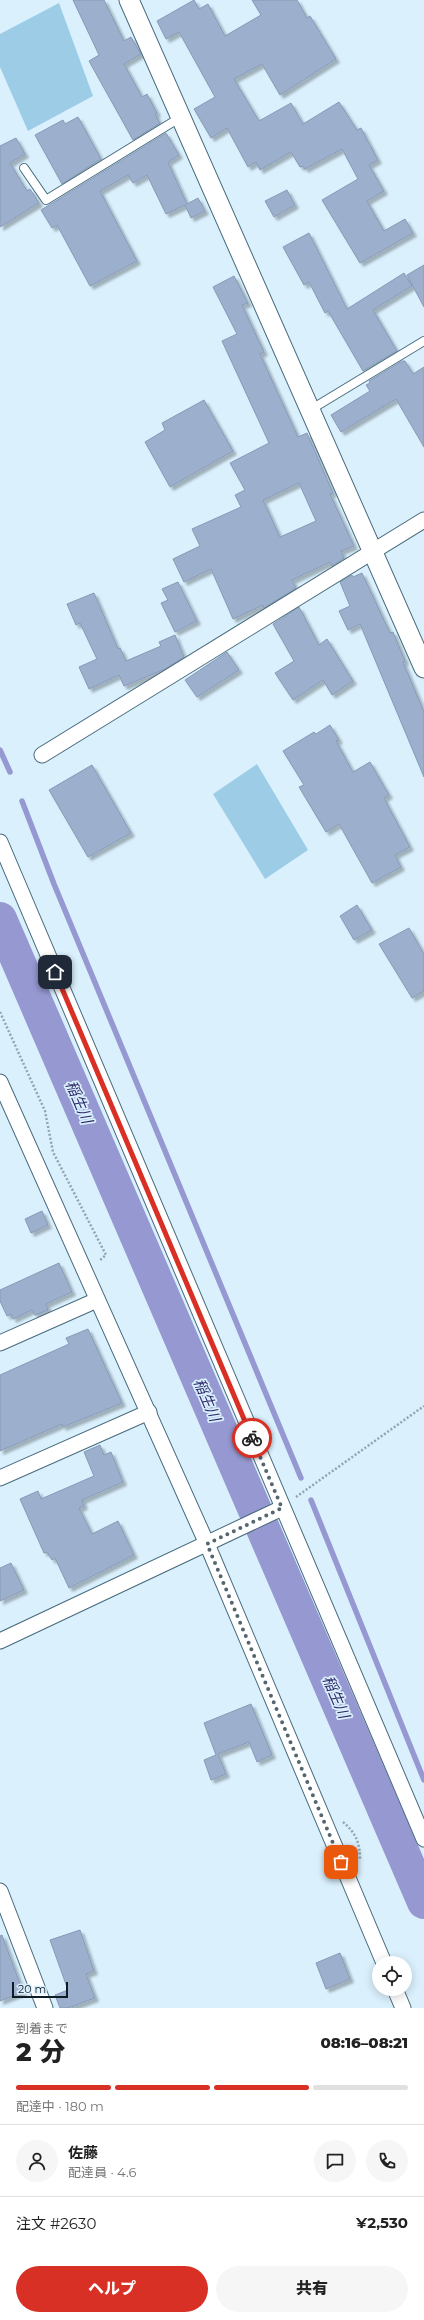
<!DOCTYPE html>
<html lang="ja">
<meta charset="utf-8">
<style>
:root{--surface:#fff;--page:#f6f6f6;--text:#222;--muted:#767676;--line:#e0e0e0;--accent:#d93025}
body{margin:0;font-family:Montserrat,"Noto Sans JP",sans-serif;background:var(--page);color:var(--text);height:100vh;display:flex;flex-direction:column;font-size:15px;white-space:nowrap}
*{box-sizing:border-box;margin:0}
p{font-size:13px;color:var(--muted)}
.icon{flex:none;width:22px;height:22px;fill:none;stroke:currentColor;stroke-width:2;stroke-linecap:round;stroke-linejoin:round}
.map{position:relative;height:2008px;overflow:hidden}
.drawer{display:flex;flex-direction:column;background:var(--surface);flex:1}
.drawer>*{flex:none}
.tools{position:absolute;left:372px;top:1956px;display:grid;gap:8px}
.tools a{display:grid;place-items:center;width:40px;height:40px;border-radius:50%;background:var(--surface);box-shadow:0 2px 10px #0003;font-size:20px}
.scale{position:absolute;left:12px;bottom:10px;width:56px;box-sizing:border-box;padding-left:4px;border:2px solid #0e1c23;border-top:0;font-size:11px;line-height:14px;white-space:nowrap;color:#0e1c23;-webkit-text-stroke:3px #daf0fd;paint-order:stroke}
.pin{position:absolute;display:grid;place-items:center;width:34px;height:34px;color:#fff;margin:-17px;border-radius:8px;box-shadow:0 2px 6px #0006}
.courier{position:absolute;display:grid;place-items:center;width:40px;height:40px;margin:-20px;border:3px solid #d93025;border-radius:50%;background:#fff;color:#222;box-shadow:0 1px 5px #0007}
.summary em{font-style:normal;font-weight:800}
.summary div{display:flex;flex-direction:column-reverse}
.summary{display:flex;align-items:center;justify-content:space-between;height:68px;padding:0 16px}
h1{font-size:26px;font-weight:800;line-height:30px}
.bar{display:grid;grid-template-columns:repeat(4,1fr);gap:6px 4px;align-content:center;height:48px;padding:0 16px}
.bar i{height:5px;border-radius:3px;background:var(--line)}
.bar .active{background:var(--accent)}
.bar p{grid-column:span 4}
.line{display:flex;align-items:center;gap:10px;padding:0 16px;border-top:1px solid var(--line)}
.line div{flex:1}
.round{display:grid;place-items:center;flex:none;width:42px;height:42px;border-radius:21px;background:var(--page)}
.cta{display:flex;gap:8px;margin-top:auto;padding:8px 16px}
.cta a{flex:1;height:46px;border-radius:24px;background:var(--accent);color:#fff;font-size:16px;font-weight:800;line-height:46px;text-align:center}
.cta a+a{background:var(--page);color:var(--text)}
.map>svg:first-child{display:block}
.green{fill:#9dcde6}
.lines{fill:none;stroke-linecap:round;stroke-linejoin:round}
.stream{stroke:#9698d1;stroke-width:5.5}
.river{stroke:#9698d1;stroke-width:34}
.building{fill:#9cb0ce;stroke:#869ab7;fill-rule:evenodd;filter:url(#shadow)}
.service-casing{stroke:#486a7c;stroke-width:10}
.minor-casing{stroke:#486a7c;stroke-width:17}
.tertiary-casing{stroke:#486a7c;stroke-width:21}
.path{stroke:#91a4af;stroke-width:2.5;stroke-dasharray:2 2;stroke-linecap:butt}
.service{stroke:#fff;stroke-width:8}
.minor{stroke:#fff;stroke-width:15}
.tertiary{stroke:#fff;stroke-width:19}
.done{stroke:#55666f;stroke-width:4;stroke-dasharray:0 7.2}
.route{stroke:#d93025;stroke-width:5}
.labels{text-anchor:middle;stroke-width:3.5;stroke-linejoin:round;paint-order:stroke}
.water-label{font-size:15px;font-style:italic;fill:#2e286b;stroke:#daf0fd}
</style>
<div class="map">
<svg width="424" height="2008" viewBox="0 0 424 2008">
<defs>
<filter id="shadow"><feDropShadow dx="3.5" dy="3.5" stdDeviation="1" flood-color="#0004"/></filter>
</defs>
<rect width="100%" height="100%" fill="#daf0fd"/>
<g class="green">
<polygon points="59,3 93,96 28,131 0,67 0,34"/>
<polygon points="257,764 308,850 265,879 213,794"/>
</g>
<g class="lines">
<g class="stream">
<polyline points="0,750 10,772"/>
<polyline points="22,801 54,884 301,1478"/>
<polyline points="311,1500 424,1780"/>
</g>
<polyline class="river" points="0,919 424,1902"/>
</g>
<g class="building">
<polygon points="73,0 104,0 124,41 131,37 141,54 124,64 142,97 147,94 157,113 155,114 160,123 133,140 89,61 99,55"/>
<polygon points="194,0 199,9 208,4 225,36 261,15 252,0 297,0 307,18 310,16 336,59 280,95 262,64 234,79 259,121 291,103 303,124 339,102 357,130 361,128 378,160 369,165 384,191 367,201 384,231 405,219 413,233 360,263 322,200 358,179 342,149 305,169 303,166 300,167 291,152 260,170 256,162 248,167 227,128 211,138 194,109 215,97 179,32 166,39 157,21"/>
<polygon points="78,117 101,159 62,184 35,135 63,120 65,124"/>
<polygon points="166,133 179,155 168,162 187,204 198,198 205,211 191,218 185,205 166,214 147,175 133,183 128,175 100,191 137,261 90,286 57,225 52,228 41,210"/>
<polygon points="16,138 25,154 10,163 27,191 30,189 39,203 0,227 0,146"/>
<polygon points="287,190 295,205 274,217 265,201"/>
<polygon points="309,233 347,309 404,273 412,286 373,310 397,351 363,371 328,311 325,313 309,282 304,285 283,247"/>
<polygon points="424,265 424,307 407,275"/>
<path d="M234 276 248 303 242 305 264 352 260 354 298 437 307 433 333 493 330 494 354 546 341 551 344 558 332 566 330 562 292 580 296 588 264 608 263 605 233 619 211 569 184 582 173 559 200 546 192 529 241 507 235 495 245 490 230 463 269 443 222 341 237 334 213 287ZM299 483 316 521 280 537 263 500Z"/>
<polygon points="402,361 405,361 413,374 424,367 424,447 396,399 341,432 331,415 370,391 366,385 370,383 369,381"/>
<polygon points="204,400 233,451 170,487 145,442 165,430 162,423"/>
<polygon points="362,573 390,633 393,632 405,661 403,662 424,712 424,777 360,624 348,630 339,611 350,606 340,582 352,575 353,577"/>
<polygon points="178,582 197,621 175,632 161,603 168,600 162,589"/>
<polygon points="94,593 118,649 120,648 126,661 161,646 159,642 175,635 184,657 165,669 124,686 119,675 89,689 79,667 97,659 80,623 76,625 67,604"/>
<polygon points="299,607 319,645 327,639 353,681 332,695 323,680 293,700 275,673 294,661 273,624"/>
<polygon points="227,652 239,670 197,697 185,680"/>
<polygon points="330,725 339,740 336,741 353,772 370,762 389,795 384,798 410,847 395,855 401,867 372,883 339,824 326,832 299,787 304,785 283,751 314,732 316,734"/>
<polygon points="92,765 131,833 88,857 49,790"/>
<polygon points="357,905 372,930 354,940 340,916"/>
<polygon points="409,928 424,954 424,991 412,998 379,944"/>
<polygon points="42,1211 48,1225 31,1233 25,1219"/>
<polygon points="59,1263 72,1292 46,1304 48,1310 35,1315 32,1310 13,1319 11,1314 7,1316 0,1301 0,1290"/>
<polygon points="88,1329 122,1403 63,1427 62,1424 0,1451 0,1375 69,1344 66,1338"/>
<polygon points="100,1445 104,1455 111,1452 123,1482 82,1500 84,1506 79,1508 92,1534 118,1521 134,1555 69,1588 55,1558 52,1560 47,1552 44,1553 20,1499 38,1491 41,1499 94,1476 84,1452"/>
<polygon points="11,1563 24,1590 0,1601 0,1568"/>
<polygon points="251,1704 272,1755 257,1762 249,1742 218,1754 226,1774 211,1780 204,1760 216,1755 204,1723"/>
<polygon points="80,1930 94,1971 86,1974 95,1998 68,2008 60,2008 55,1995 68,1990 50,1940"/>
<polygon points="2,1935 23,1992 0,2001 0,1936"/>
<polygon points="340,1953 350,1979 326,1989 316,1963"/>
</g>
<g class="lines">
<defs>
<g id="service">
<polyline points="24,168 46,200 181,117"/>
<polyline points="310,410 424,341"/>
</g>
<g id="minor">
<polyline points="42,755 424,520"/>
<polyline points="0,842 424,1839"/>
<polyline points="0,1082 207,1544 384,1963"/>
<polyline points="0,1343 97,1300"/>
<polyline points="0,1478 149,1412"/>
<polyline points="0,1641 282,1508"/>
<polyline points="0,1891 45,2008"/>
<polyline points="395,1989 403,2008"/>
</g>
<polyline id="tertiary" points="129,0 424,668"/>
</defs>
<use href="#service" class="service-casing"/>
<use href="#minor" class="minor-casing"/>
<use href="#tertiary" class="tertiary-casing"/>
<g class="path">
<polyline points="0,1012 45,1111 53,1152 106,1255 99,1261"/>
<polyline points="296,1497 424,1406"/>
<path d="M343 1822C356 1833 360 1843 360 1860"/>
<polyline points="405,1970 409,1978"/>
</g>
<use href="#service" class="service"/>
<use href="#minor" class="minor"/>
<use href="#tertiary" class="tertiary"/>
</g>
<g class="lines">
<polyline class="done" points="252,1438 282,1508 207,1544 341,1862"/>
<polyline class="route" points="55,972 252,1438"/>
</g>
<g class="labels">
<g class="water-label">
<text transform="translate(79 1102) rotate(67)" y="5">稲生川</text>
<text transform="translate(207 1400) rotate(67)" y="5">稲生川</text>
<text transform="translate(336 1697) rotate(67)" y="5">稲生川</text>
</g>
</g>
</svg>
<div class="tools">
<a><svg class="icon" aria-label="locate" viewBox="0 0 24 24"><circle cx="12" cy="12" r="6"/><path d="M12 2v4M12 18v4M2 12h4M18 12h4"/></svg></a>
</div>
<div class="scale">20 m</div>
<div class="pin" style="left:341px;top:1862px;background:#ea580c"><svg class="icon" aria-label="bag" viewBox="0 0 24 24"><path d="M5 8h14l-1 12H6zM9 8a3 3 0 0 1 6 0"/></svg></div>
<div class="pin" style="left:55px;top:972px;background:#1f2937"><svg class="icon" aria-label="home" viewBox="0 0 24 24"><path d="M3 11l9-7 9 7M6 9v11h12V9"/></svg></div>
<div class="courier" style="left:252px;top:1438px"><svg class="icon" aria-label="bike" viewBox="0 0 24 24"><circle cx="6" cy="16" r="4"/><circle cx="18" cy="16" r="4"/><path d="M6 16l4-8h5l3 8M10 8l3 8H6M13 5h3"/></svg></div>
</div>
<section class="drawer">
<div class="summary"><div><h1>2 分</h1><p>到着まで</p></div><em>08:16–08:21</em></div>
<div class="bar"><i class="active"></i><i class="active"></i><i class="active"></i><i></i><p>配達中 · 180 m</p></div>
<div class="line" style="height:72px"><a class="round"><svg class="icon" aria-label="person" viewBox="0 0 24 24"><circle cx="12" cy="8" r="4"/><path d="M4 21q1-7 8-7t8 7"/></svg></a><div><b>佐藤</b><p>配達員 · 4.6</p></div><a class="round"><svg class="icon" aria-label="chat" viewBox="0 0 24 24"><path d="M4 5h16v11H9l-5 4z"/></svg></a><a class="round"><svg class="icon" aria-label="phone" viewBox="0 0 24 24"><path d="M5 4h4l2 5-3 2q2 4 5 5l2-3 5 2v4C11 20 4 13 5 4z"/></svg></a></div>
<div class="line" style="height:52px"><div>注文 #2630</div><b>¥2,530</b></div>
<div class="cta"><a>ヘルプ</a><a>共有</a></div>
</section>
